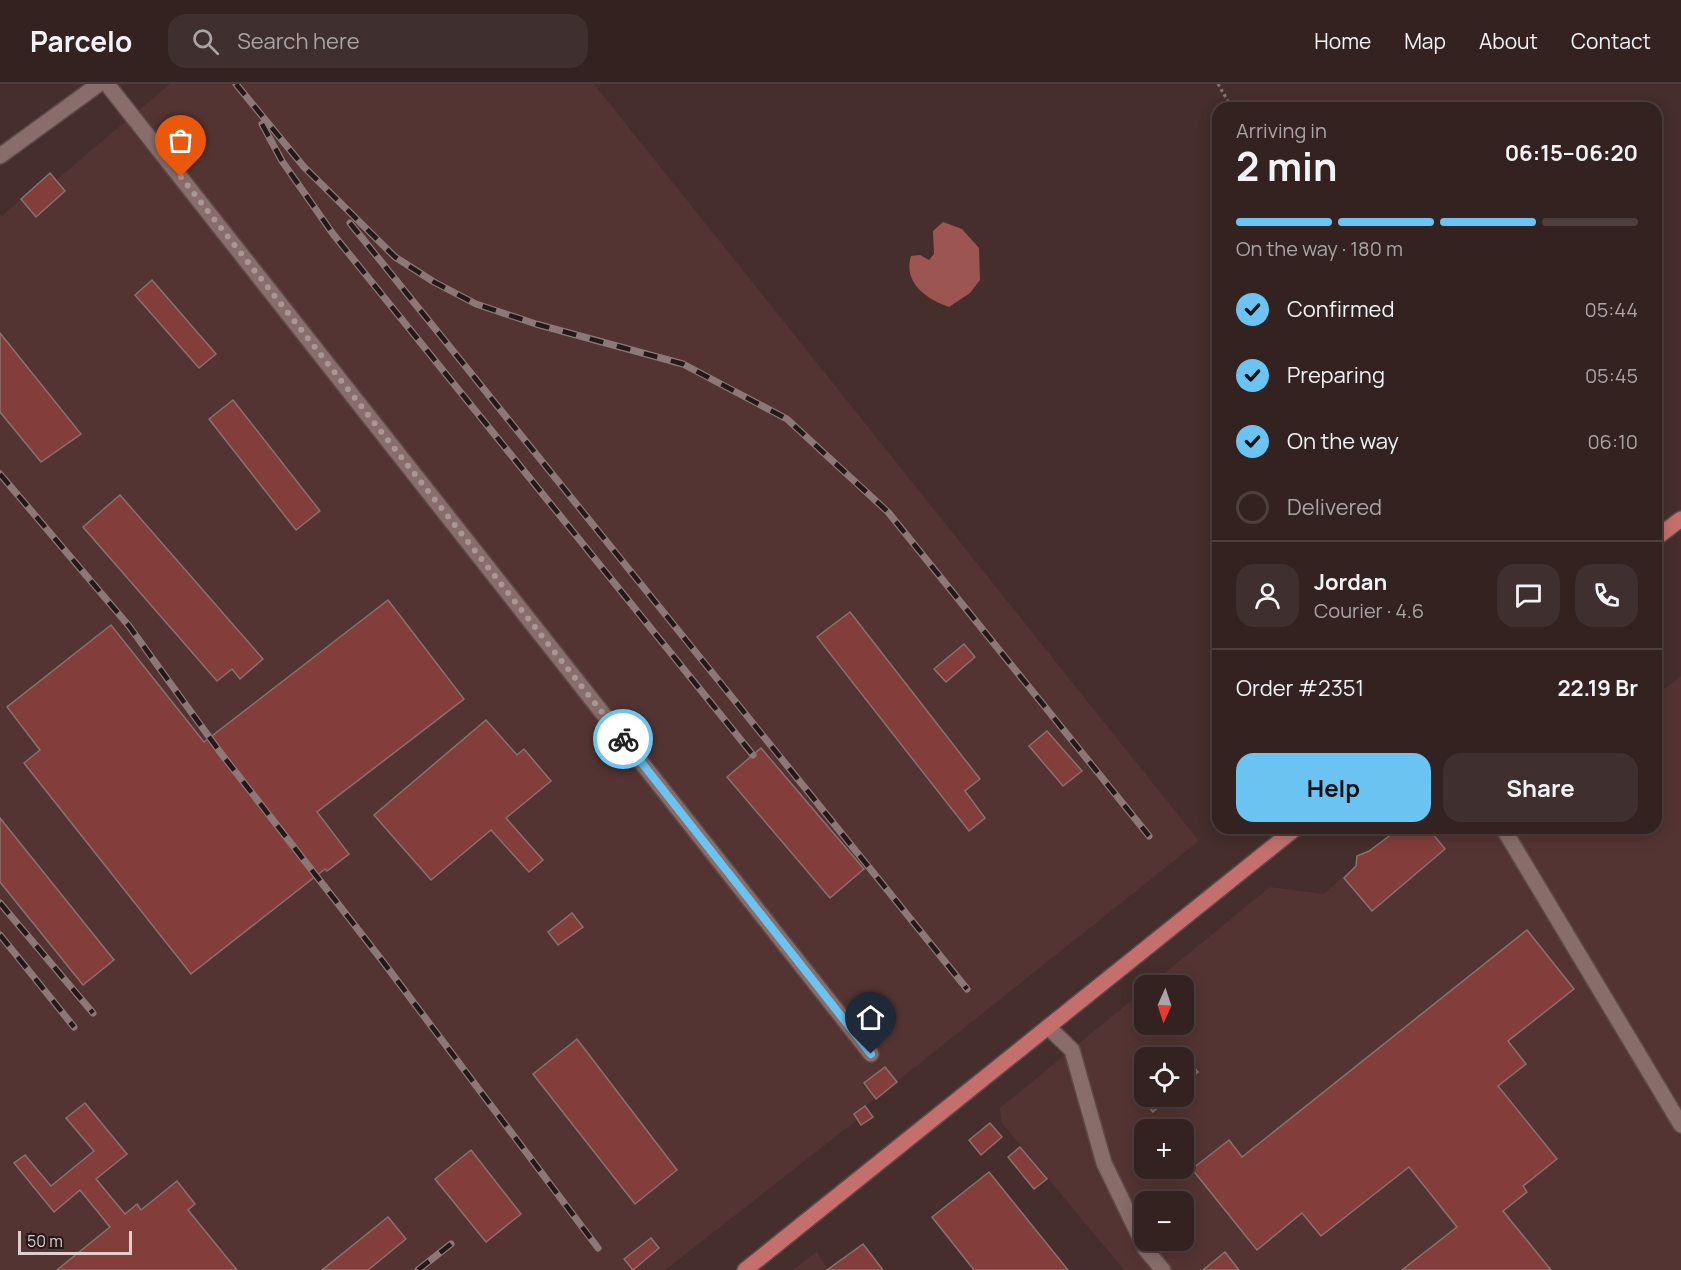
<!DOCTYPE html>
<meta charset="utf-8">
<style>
:root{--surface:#342221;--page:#3f2f2e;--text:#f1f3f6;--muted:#a9a4a5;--line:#4e3f3f;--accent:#6bc3f2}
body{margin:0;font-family:Manrope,sans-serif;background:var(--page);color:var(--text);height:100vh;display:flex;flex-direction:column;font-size:22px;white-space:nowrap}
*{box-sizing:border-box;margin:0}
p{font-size:20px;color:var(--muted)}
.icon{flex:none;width:33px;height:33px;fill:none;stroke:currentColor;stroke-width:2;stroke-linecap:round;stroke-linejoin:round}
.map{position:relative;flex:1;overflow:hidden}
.side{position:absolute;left:1212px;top:18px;width:450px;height:732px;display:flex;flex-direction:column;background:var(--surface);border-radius:18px;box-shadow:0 3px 15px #0003,0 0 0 2px var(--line)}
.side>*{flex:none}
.needle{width:39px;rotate:183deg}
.fabs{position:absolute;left:1134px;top:891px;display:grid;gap:12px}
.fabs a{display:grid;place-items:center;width:60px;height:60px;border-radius:12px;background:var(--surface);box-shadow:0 3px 15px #0003,0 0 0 2px var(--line);font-size:30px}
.scale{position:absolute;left:18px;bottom:15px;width:114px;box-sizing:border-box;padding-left:6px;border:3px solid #dfd0ce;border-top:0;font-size:16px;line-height:21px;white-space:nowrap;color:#dfd0ce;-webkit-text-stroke:4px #241918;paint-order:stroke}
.pin{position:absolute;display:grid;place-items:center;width:51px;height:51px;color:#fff;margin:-62px -26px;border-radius:50% 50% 50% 0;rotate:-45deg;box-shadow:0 0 6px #0007}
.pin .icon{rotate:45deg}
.courier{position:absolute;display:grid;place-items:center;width:60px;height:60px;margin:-30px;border:4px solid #6bc3f2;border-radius:50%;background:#fff;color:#222;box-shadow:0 2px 8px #0007}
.overview em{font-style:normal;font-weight:700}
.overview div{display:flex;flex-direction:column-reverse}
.overview{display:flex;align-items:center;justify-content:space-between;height:102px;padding:0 24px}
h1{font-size:39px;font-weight:700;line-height:45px}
.bar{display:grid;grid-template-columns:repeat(4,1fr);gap:9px 6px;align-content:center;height:72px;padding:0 24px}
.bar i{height:8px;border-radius:4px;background:var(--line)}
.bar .current{background:var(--accent)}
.bar p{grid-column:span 4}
.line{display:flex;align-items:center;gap:15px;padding:0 24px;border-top:2px solid var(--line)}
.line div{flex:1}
.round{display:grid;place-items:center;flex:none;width:63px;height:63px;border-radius:18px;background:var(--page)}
ol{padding:0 24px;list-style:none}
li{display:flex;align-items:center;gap:18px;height:66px}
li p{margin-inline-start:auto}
li .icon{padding:6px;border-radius:50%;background:var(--accent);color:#111;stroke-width:4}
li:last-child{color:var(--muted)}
li i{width:33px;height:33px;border:3px solid var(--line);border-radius:50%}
.button{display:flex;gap:12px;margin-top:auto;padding:12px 24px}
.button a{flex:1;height:69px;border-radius:18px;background:var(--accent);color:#111;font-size:24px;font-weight:700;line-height:69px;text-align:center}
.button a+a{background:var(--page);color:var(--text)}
header{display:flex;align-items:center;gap:36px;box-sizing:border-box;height:84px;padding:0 30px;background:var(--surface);border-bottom:2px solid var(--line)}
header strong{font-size:28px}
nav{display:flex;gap:33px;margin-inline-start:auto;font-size:21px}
.search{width:420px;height:54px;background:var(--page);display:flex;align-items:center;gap:15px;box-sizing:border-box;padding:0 21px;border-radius:18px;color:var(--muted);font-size:22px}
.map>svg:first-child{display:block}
.built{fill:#533432;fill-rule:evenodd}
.forest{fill:#9d5551}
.building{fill:#833e3b;stroke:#8b706e;stroke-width:1.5}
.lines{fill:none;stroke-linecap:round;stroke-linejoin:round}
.minor-casing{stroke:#5d4a48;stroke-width:18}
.major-casing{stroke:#5d4a48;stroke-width:18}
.path{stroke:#887573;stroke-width:3;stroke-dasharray:3 3;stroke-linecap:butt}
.minor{stroke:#886d6a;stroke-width:15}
.major{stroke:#c56f6c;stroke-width:15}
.rail-casing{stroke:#8c7977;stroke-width:7}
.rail{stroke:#241918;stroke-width:4.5;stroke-dasharray:14;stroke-linecap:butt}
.done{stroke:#a99795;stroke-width:6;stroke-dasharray:0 10.8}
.route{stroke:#6bc3f2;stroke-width:8}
</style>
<header>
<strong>Parcelo</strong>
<div class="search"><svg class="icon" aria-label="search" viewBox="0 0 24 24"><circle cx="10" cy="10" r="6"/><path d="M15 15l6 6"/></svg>Search here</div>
<nav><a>Home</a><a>Map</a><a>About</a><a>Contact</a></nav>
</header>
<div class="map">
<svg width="1681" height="1186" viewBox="0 0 1681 1186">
<rect width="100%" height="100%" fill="#452e2c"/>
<g class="built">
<path d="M170 0H594L1199 757 866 1022 873 1033 861 1041 857 1036 665 1186H0V130L2 132 50 89 56 96ZM578 955 677 1086 635 1119 537 994Z"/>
<path d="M1681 592V1186H1124L1001 1038 1000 1024 1144 906V940H1184V902L1150 901 1270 803 1323 810 1355 782 1357 772 1369 767 1400 744H1656V611ZM1144 974H1184V1012H1144ZM1144 1046H1184V1084H1144ZM1144 1118H1184V1156H1144Z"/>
<polygon points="816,1168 829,1186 793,1186"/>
</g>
<path class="forest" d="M943 138 962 145 979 164 980 196 970 209 949 223C926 215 903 199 911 172L920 171 929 176 934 170 933 147Z"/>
<g class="building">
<polygon points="50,89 65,107 36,133 21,115"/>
<polygon points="152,196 216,270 199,284 135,211"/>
<polygon points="0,249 81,350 41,378 0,328"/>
<polygon points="233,316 320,427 296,446 209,335"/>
<polygon points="120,411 263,575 240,595 232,585 217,597 83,443"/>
<polygon points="388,516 464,615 317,728 349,770 327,787 325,785 191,890 24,679 40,666 7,623 111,541 204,658"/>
<polygon points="850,528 980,695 965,707 985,734 969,747 817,553"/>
<polygon points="964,560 975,573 946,598 934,585"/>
<polygon points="486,636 517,671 524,665 551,697 506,734 543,776 529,788 491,746 431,796 374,731"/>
<polygon points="1047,647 1082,687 1063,702 1029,662"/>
<polygon points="761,664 864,785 830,814 727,693"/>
<polygon points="0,734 114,876 83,901 0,798"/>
<polygon points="1400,744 1428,744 1445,765 1372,827 1344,794 1356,782 1357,772 1369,767"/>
<polygon points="572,829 583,843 558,861 548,848"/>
<polygon points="1527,846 1574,905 1508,957 1526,980 1498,1002 1557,1075 1523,1102 1527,1108 1503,1127 1551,1186 1402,1186 1457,1143 1409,1083 1321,1152 1302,1129 1257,1166 1192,1085 1229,1056 1242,1073"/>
<polygon points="577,955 677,1086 635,1120 533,990"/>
<polygon points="1184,972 1198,988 1184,1001"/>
<polygon points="885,983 897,998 876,1015 864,999"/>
<polygon points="1139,1012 1170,1012 1153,1028"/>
<polygon points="85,1019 127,1070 96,1095 125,1130 137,1120 141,1126 177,1097 195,1120 188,1126 237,1186 57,1186 110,1143 80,1106 54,1128 14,1079 25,1071 51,1102 94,1067 66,1034"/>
<polygon points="865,1022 873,1033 861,1041 854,1030"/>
<polygon points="990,1039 1002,1053 981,1071 969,1056"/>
<polygon points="1020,1063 1047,1095 1034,1105 1008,1073"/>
<polygon points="471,1066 521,1130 486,1158 435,1095"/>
<polygon points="989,1088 1068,1186 974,1186 932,1133"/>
<polygon points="388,1133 406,1155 368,1186 322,1186"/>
<polygon points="651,1154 659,1164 633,1186 624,1175"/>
<polygon points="863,1160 883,1186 827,1186"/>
<polygon points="1225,1168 1239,1186 1203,1186"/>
</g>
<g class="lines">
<defs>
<g id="minor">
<polyline points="107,0 871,970"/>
<polyline points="0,72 99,0"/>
<polyline points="1503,744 1681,1041"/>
<polyline points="1048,943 1072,966 1104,1079 1146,1166 1163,1186"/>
</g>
<g id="major">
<polyline points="1656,454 1681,435"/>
<polyline points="745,1186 1296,744"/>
</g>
</defs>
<use href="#minor" class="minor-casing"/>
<use href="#major" class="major-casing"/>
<polyline class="path" points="1218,0 1232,24"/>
<use href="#minor" class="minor"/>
<use href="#major" class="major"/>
<defs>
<g id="rail">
<polyline points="236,0 304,83 395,173 434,198 476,220 536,240 683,280 787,335 888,428 1149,752"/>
<polyline points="262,40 282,77 333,150 753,671"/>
<polyline points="350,139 967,905"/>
<polyline points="0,390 129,542 220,668 384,879 598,1164"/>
<polyline points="0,819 93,929"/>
<polyline points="0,851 74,943"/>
<polyline points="418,1186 451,1160"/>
</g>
</defs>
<use href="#rail" class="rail-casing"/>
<use href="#rail" class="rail"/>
</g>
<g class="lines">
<polyline class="done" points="181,93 623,655"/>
<polyline class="route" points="623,655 871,970"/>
</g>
</svg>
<div class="fabs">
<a><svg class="needle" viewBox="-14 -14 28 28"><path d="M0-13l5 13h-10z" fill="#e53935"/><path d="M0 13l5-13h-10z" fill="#a9a4a5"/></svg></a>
<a><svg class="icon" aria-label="locate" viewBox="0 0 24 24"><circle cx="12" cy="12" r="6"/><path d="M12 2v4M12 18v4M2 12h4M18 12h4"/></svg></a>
<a>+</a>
<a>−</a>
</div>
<div class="scale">50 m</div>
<div class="pin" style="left:181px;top:93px;background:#ea580c"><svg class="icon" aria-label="bag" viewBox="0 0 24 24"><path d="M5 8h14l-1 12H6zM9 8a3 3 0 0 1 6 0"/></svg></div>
<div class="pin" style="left:871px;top:970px;background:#1f2937"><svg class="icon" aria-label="home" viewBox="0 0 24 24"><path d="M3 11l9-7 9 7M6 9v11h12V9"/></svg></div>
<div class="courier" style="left:623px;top:655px"><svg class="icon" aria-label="bike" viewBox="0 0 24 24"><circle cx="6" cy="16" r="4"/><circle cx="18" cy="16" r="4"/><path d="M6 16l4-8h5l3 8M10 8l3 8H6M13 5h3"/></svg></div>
<section class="side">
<div class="overview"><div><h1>2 min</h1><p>Arriving in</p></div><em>06:15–06:20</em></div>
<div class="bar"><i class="current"></i><i class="current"></i><i class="current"></i><i></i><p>On the way · 180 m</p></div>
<ol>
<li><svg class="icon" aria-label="check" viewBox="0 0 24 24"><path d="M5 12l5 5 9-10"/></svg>Confirmed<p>05:44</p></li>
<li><svg class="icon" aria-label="check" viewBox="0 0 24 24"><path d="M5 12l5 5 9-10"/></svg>Preparing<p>05:45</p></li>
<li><svg class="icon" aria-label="check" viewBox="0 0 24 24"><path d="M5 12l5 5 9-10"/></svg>On the way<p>06:10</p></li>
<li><i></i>Delivered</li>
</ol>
<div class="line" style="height:108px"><a class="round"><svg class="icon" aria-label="person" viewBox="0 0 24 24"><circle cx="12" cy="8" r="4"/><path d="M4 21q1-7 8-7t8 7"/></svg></a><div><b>Jordan</b><p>Courier · 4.6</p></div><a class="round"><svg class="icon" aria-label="chat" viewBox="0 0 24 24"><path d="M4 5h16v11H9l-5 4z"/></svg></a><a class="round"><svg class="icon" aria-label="phone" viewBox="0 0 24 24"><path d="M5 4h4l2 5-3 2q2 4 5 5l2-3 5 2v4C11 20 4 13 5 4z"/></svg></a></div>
<div class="line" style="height:78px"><div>Order #2351</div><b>22.19 Br</b></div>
<div class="button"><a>Help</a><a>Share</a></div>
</section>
</div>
